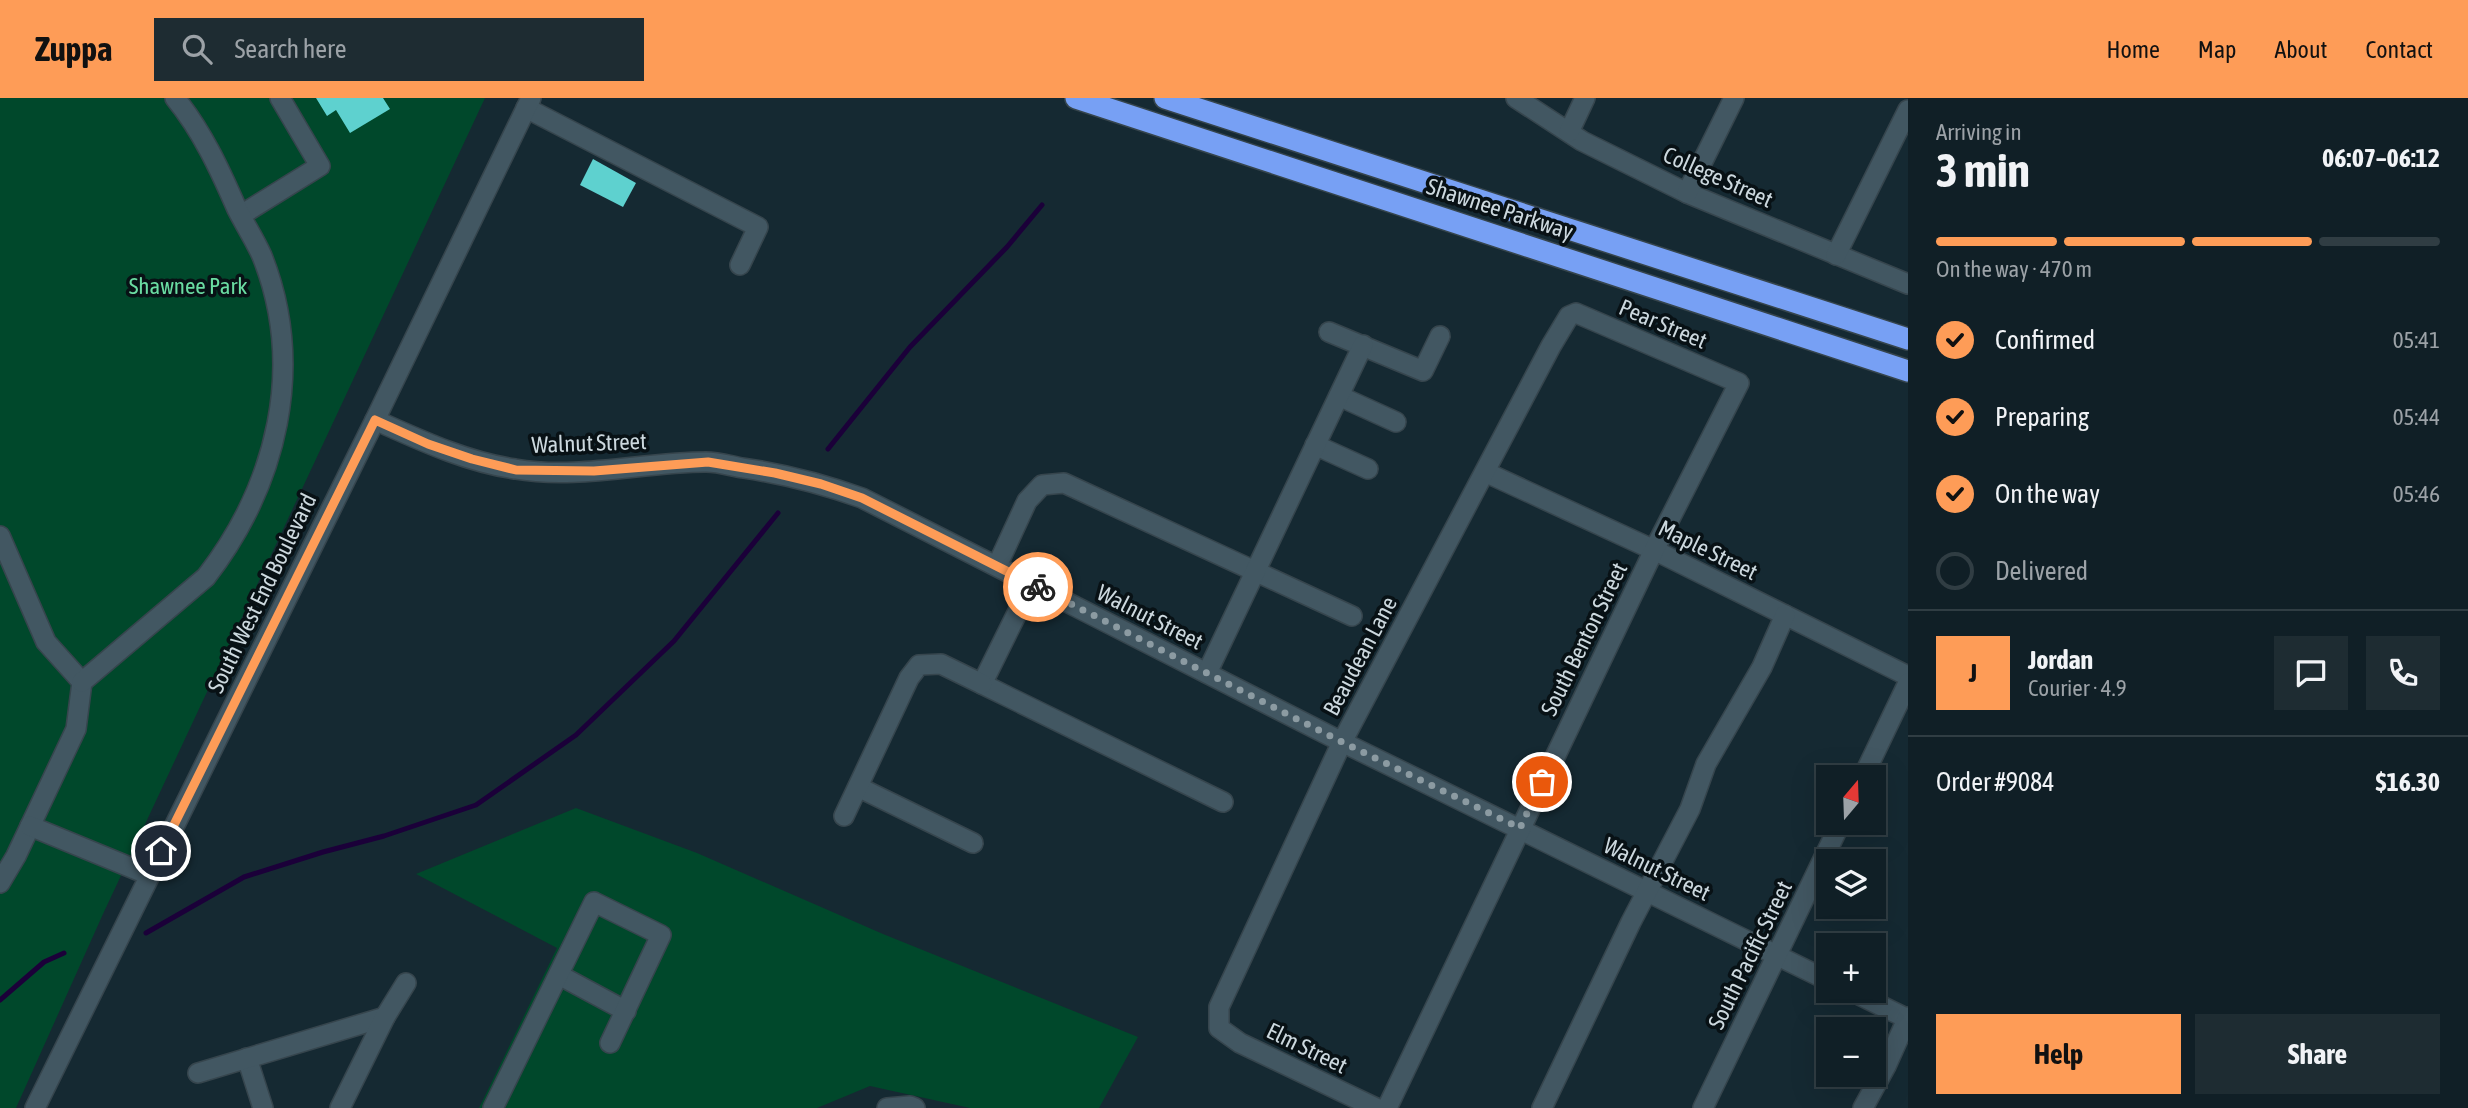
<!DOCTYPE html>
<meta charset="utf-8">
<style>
:root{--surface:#101f26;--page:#1e2c32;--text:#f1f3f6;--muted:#9ca2a7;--line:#303d43;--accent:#fe9c57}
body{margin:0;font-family:"Asap Condensed",sans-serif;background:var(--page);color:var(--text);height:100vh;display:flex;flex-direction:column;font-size:26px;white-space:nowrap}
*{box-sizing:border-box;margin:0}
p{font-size:23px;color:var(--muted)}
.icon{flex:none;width:38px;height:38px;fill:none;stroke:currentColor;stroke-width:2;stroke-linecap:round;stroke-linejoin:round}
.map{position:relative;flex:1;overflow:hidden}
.sheet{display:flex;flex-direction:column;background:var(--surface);width:560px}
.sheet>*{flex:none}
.needle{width:46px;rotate:19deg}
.tools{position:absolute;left:1816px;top:667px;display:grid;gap:14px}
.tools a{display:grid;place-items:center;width:70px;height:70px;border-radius:0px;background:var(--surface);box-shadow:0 7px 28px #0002,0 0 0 2px var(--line);font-size:35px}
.pin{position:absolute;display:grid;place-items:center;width:60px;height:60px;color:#fff;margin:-30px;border:4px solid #fff;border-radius:50%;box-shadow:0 2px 7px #0007}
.courier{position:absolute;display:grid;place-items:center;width:70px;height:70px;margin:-35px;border:5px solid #fe9c57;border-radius:50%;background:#fff;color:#222;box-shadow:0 2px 9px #0007}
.summary em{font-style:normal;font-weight:700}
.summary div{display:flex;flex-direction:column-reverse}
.summary{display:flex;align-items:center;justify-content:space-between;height:119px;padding:0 28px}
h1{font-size:46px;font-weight:700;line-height:52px}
.bar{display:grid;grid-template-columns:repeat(4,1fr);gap:10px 7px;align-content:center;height:84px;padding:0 28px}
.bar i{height:9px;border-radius:5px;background:var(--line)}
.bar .active{background:var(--accent)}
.bar p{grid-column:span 4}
.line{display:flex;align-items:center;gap:18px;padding:0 28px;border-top:2px solid var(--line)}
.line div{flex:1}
.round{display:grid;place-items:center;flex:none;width:74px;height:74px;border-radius:0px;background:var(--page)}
ol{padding:0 28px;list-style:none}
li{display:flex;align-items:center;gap:21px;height:77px}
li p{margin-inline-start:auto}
li .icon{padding:7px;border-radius:50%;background:var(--accent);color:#111;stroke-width:4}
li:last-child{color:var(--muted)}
li i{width:38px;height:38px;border:4px solid var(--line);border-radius:50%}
.button{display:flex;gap:14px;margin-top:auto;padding:14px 28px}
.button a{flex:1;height:80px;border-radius:0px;background:var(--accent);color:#111;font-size:28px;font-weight:700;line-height:80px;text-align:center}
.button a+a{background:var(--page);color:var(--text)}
header{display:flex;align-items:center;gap:42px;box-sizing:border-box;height:98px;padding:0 35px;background:var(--accent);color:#111}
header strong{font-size:33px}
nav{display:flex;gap:38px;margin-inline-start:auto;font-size:24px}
.search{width:490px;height:63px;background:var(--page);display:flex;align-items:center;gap:18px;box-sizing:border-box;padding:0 24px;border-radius:0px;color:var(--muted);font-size:26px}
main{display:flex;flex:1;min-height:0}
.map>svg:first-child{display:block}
.green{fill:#00482b}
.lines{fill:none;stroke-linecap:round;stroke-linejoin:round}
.stream{stroke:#1b0039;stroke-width:5}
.building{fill:#5ed1cf}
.minor-casing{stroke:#36454d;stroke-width:22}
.highway-casing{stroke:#36454d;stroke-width:24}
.minor{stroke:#425762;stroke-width:19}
.highway{stroke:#77a0f4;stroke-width:21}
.done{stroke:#8c9ba2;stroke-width:7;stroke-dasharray:0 12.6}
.route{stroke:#fe9c57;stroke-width:9}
.labels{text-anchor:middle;stroke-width:7;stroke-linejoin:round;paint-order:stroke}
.street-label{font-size:23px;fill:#ccd8de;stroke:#081115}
.park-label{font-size:23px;fill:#6adca2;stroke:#081115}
</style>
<header>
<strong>Zuppa</strong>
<div class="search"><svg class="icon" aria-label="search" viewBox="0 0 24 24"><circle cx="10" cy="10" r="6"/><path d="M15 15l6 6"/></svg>Search here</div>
<nav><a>Home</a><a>Map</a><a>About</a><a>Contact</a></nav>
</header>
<main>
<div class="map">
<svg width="1908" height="1010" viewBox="0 0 1908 1010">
<rect width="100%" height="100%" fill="#152932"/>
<g class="green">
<polygon points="0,0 485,0 103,816 16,1010 0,1010"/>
<polygon points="576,710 697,755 883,836 1138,939 1099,1010 970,1010 870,988 817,1010 479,1010 557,850 416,776"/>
</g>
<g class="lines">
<g class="stream">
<polyline points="828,351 910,249 1007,149 1042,107"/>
<polyline points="146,835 244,779 323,754 384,738 476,707 576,637 674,543 778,415"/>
<polyline points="0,902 44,864 64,855"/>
</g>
</g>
<g class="building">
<polygon points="316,0 383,0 390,11 350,35 336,12 327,18"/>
<polygon points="593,61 636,85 623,109 580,87"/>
</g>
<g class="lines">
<defs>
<g id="minor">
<polyline points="1516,0 1582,43 1687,95 1908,186"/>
<polyline points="526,10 758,129 740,167"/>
<polyline points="1569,34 1585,0"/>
<polyline points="1687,95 1734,0"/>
<polyline points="241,117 320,68 280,0"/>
<polyline points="1836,157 1908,12"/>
<polyline points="1329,234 1423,273 1440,238"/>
<polyline points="1339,298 1396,324"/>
<path d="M375 322C420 342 466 364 515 371 578 382 643 364 706 364 719 364 731 368 743 370 784 376 823 386 862 400L1342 644 1829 883"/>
<polyline points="1315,347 1368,371"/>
<polyline points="1485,374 1654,452 1908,578"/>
<polyline points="0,438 46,544 82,584 76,631 16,758 0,785"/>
<polyline points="997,468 1027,403 1042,387 1064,385 1352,518"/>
<polyline points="1032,485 982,586 1223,704"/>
<polyline points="1207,575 1363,247"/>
<path d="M82 584 206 479C277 387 306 269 262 158 255 142 245 127 237 111 220 72 202 33 175 0"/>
<polyline points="1863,679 1908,585"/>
<polyline points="858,689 973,745"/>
<polyline points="844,718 909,580 919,567 941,566 982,586"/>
<polyline points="30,728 149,777"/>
<polyline points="559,877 626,913"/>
<polyline points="1849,892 1908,921"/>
<polyline points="247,960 263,1010"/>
<polyline points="198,975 385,919"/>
<polyline points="35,1010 375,322 531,0"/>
<polyline points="340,1010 385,919 406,885"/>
<polyline points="493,1010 594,804 661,837 610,945"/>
<polyline points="887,1010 910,1008 915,1010"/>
<polyline points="1376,1010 1240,945 1219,930 1219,909 1342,644 1551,248 1569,218 1576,215 1739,285 1654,452 1387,1010"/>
<polyline points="1542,1010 1631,824 1690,711 1706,666 1762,569 1785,517"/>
<polyline points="1703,1010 1841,724"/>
<polyline points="1863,1010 1886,968 1908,919"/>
</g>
<g id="highway">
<polyline points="1076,0 1908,273"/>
<polyline points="1165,0 1908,241"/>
</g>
</defs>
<use href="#minor" class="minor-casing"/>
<use href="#highway" class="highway-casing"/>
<use href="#minor" class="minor"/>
<use href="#highway" class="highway"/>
</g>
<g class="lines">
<polyline class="done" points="1038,489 1342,644 1520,730 1542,684"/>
<polyline class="route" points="161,753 375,322 428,346 472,361 516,372 594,373 708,364 775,375 821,386 862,400 1038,489"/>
</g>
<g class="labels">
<g class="street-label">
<text transform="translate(1718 79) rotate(24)" y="8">College Street</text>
<text transform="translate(1500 111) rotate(18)" y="8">Shawnee Parkway</text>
<text transform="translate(1663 226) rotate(23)" y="8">Pear Street</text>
<text transform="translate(589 345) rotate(-2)" y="8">Walnut Street</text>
<text transform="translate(1708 452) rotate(26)" y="8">Maple Street</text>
<text transform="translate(262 495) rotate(-64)" y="8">South West End Boulevard</text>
<text transform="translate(1150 519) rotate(27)" y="8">Walnut Street</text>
<text transform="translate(1584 541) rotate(-64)" y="8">South Benton Street</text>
<text transform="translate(1360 558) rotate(-62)" y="8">Beaudean Lane</text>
<text transform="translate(1657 771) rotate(26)" y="8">Walnut Street</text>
<text transform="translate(1750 857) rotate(-64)" y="8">South Pacific Street</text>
<text transform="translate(1307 950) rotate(26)" y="8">Elm Street</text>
</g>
<g class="park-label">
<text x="188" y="196">Shawnee Park</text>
</g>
</g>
</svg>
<div class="tools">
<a><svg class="needle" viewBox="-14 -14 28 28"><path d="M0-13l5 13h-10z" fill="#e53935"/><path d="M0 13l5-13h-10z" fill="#9ca2a7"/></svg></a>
<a><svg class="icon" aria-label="layers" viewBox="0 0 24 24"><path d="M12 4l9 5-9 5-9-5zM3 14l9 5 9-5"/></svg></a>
<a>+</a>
<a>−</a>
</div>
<div class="pin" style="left:1542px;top:684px;background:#ea580c"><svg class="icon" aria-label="bag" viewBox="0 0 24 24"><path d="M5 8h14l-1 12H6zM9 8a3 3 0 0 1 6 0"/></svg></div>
<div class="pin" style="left:161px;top:753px;background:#1f2937"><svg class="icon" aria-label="home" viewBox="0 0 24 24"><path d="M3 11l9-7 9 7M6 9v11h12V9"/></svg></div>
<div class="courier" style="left:1038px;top:489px"><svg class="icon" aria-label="bike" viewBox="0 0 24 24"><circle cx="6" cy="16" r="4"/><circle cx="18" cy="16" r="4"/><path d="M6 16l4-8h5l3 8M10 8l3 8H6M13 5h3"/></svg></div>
</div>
<section class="sheet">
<div class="summary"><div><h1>3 min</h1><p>Arriving in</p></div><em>06:07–06:12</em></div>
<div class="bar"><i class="active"></i><i class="active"></i><i class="active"></i><i></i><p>On the way · 470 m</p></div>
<ol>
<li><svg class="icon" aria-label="check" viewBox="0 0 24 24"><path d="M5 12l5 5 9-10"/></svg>Confirmed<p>05:41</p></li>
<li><svg class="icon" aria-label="check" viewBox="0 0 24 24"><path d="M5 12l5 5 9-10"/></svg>Preparing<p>05:44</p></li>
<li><svg class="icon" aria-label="check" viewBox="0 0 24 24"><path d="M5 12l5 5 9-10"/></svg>On the way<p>05:46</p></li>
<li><i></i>Delivered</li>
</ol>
<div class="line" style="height:126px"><b class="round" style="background:var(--accent);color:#111">J</b><div><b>Jordan</b><p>Courier · 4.9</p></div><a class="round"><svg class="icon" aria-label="chat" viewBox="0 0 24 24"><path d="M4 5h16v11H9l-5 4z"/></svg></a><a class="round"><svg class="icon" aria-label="phone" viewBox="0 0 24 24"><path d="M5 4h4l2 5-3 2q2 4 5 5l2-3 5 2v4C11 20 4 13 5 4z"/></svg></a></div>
<div class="line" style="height:91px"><div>Order #9084</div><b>$16.30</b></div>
<div class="button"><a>Help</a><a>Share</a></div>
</section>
</main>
